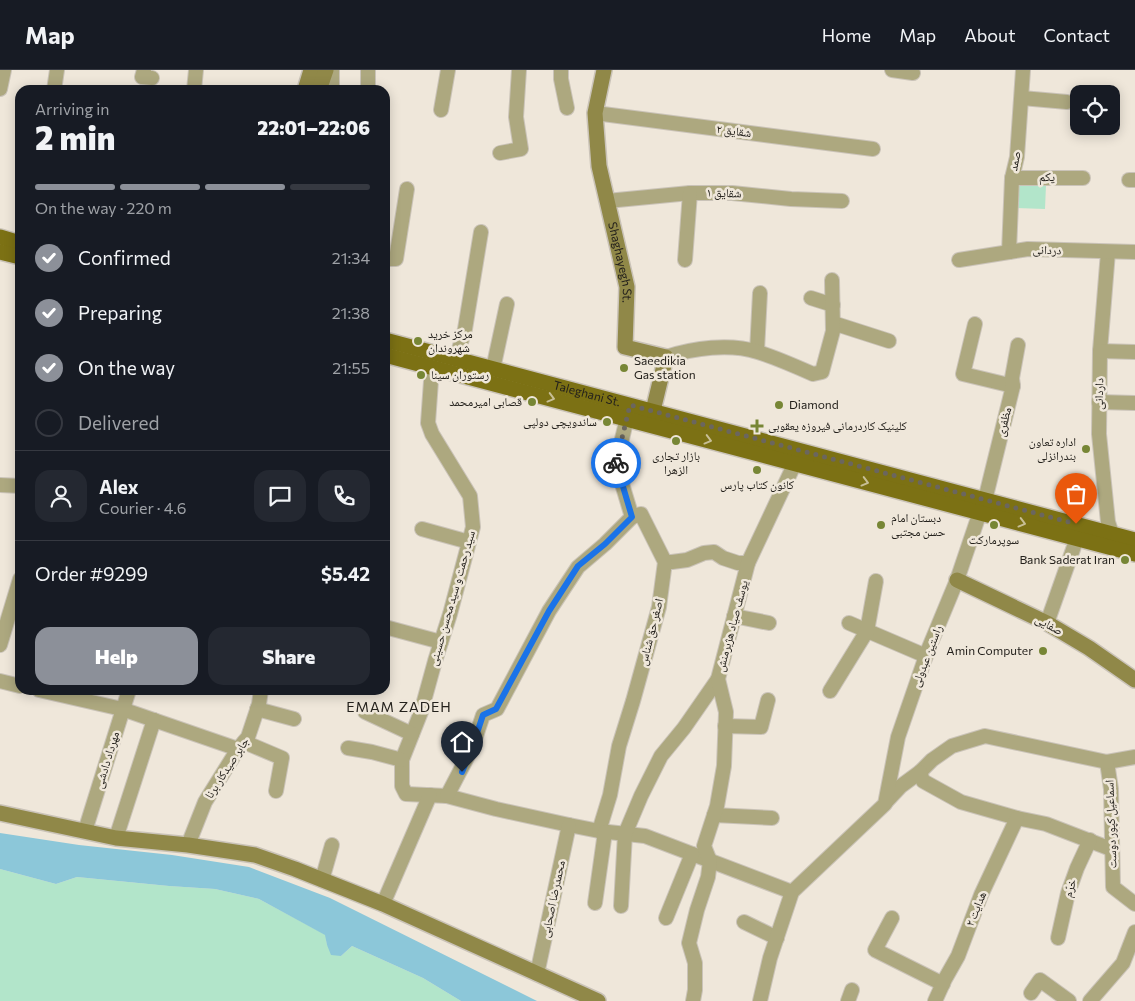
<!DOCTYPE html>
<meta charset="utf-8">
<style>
:root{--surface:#171b24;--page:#242831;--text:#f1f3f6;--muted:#9ea1a6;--line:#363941;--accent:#8c9099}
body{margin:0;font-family:Commissioner,"Noto Naskh Arabic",sans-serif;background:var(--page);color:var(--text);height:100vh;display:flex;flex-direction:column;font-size:19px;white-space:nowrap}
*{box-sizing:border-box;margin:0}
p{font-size:16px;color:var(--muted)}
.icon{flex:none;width:28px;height:28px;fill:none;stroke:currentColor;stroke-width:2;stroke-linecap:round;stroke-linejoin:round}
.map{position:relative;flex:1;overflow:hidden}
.details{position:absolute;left:15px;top:15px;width:375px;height:610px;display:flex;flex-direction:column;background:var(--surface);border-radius:15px;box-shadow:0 2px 12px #0003}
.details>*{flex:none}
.tools{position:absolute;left:1070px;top:15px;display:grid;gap:10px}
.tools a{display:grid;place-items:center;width:50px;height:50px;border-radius:10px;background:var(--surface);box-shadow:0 2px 12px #0003;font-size:25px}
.pin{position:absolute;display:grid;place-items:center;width:42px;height:42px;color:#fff;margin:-51px -21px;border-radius:50% 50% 50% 0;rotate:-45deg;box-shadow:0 0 5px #0007}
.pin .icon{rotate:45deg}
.courier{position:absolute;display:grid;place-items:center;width:50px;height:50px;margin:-25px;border:4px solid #1a73e8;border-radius:50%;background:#fff;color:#222;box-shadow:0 1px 6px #0007}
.overview em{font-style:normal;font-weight:800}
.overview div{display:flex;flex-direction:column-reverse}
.overview{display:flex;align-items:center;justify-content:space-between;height:85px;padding:0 20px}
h1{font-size:32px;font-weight:800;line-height:38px}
.bar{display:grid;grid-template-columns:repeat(4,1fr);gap:8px 5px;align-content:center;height:60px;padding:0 20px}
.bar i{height:6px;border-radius:4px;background:var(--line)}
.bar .active{background:var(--accent)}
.bar p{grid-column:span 4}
.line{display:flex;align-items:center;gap:12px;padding:0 20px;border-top:1px solid var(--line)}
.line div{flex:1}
.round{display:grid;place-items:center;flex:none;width:52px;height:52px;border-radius:15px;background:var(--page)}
ol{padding:0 20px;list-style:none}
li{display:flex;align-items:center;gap:15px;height:55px}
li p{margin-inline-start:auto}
li .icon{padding:5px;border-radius:50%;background:var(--accent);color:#fff;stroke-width:4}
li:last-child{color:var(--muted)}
li i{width:28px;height:28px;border:2px solid var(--line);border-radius:50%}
.primary-button{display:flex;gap:10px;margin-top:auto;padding:10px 20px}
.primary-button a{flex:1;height:58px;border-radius:15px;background:var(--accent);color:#fff;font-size:20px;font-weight:800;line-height:58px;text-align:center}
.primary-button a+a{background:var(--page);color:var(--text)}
header{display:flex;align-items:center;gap:30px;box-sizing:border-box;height:70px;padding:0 25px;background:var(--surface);border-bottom:1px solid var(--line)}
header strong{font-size:24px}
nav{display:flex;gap:28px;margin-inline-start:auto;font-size:18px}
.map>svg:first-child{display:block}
.green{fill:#b2e5ca}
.water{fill:#8cc7d9}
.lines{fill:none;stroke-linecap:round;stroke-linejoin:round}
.street-casing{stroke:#cac3b8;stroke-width:16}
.secondary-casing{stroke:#cac3b8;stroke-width:18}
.primary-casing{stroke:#cac3b8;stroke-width:18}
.street{stroke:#ada87f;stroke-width:14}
.secondary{stroke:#908848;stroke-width:15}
.primary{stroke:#7c7114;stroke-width:15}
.oneway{stroke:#c7be95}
.done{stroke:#6b665e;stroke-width:5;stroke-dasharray:0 9}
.route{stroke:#1a73e8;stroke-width:6}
.poi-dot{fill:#778635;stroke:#efe7da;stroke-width:2}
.labels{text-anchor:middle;stroke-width:5;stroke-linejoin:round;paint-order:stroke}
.street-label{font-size:12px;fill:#24211c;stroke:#efe7da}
.poi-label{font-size:12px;fill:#24211c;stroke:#efe7da;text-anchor:start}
.neighbourhood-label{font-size:14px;letter-spacing:1px;fill:#24211c;stroke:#efe7da}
</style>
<header>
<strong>Map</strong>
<nav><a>Home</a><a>Map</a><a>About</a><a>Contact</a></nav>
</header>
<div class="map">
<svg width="1135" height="931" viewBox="0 0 1135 931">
<rect width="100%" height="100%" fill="#efe7da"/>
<g class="green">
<polygon points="1016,114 1046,115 1045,139 1015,138"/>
<polygon points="0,799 56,814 77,807 169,816 215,819 259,829 326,865 327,875 341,886 352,876 423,908 461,931 0,931"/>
</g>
<polygon class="water" points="0,763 79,775 172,785 249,797 330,828 537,931 461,931 423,908 352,876 341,886 331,885 327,875 325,865 259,829 215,819 169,816 77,807 56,814 0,799"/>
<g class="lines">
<defs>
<g id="street">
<polyline points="144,0 142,7 152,8"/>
<polyline points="332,0 332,20"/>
<polyline points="368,0 368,20"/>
<polyline points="561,0 561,9 567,38"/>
<polyline points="892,0 913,3"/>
<polyline points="0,19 4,0"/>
<polyline points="54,20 57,0"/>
<polyline points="194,20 196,0"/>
<polyline points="1022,28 1067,32"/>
<polyline points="441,40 448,0"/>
<polyline points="595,43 873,79"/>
<polyline points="500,83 521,79 516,47 519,0"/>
<polyline points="1012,108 1083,108"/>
<polyline points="1129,110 1135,110"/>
<polyline points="607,131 690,123 732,123 791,129 842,131"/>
<polyline points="1009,182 1012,108 1017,87 1023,0"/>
<polyline points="1108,182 1100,281 1099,364 1108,452 1112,464"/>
<polyline points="385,189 396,189 407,119"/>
<polyline points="685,190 690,123"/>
<polyline points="959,190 1028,179 1135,182"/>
<polyline points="811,228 833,235"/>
<polyline points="833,253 889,271"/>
<polyline points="975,254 963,304 1013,316"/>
<polyline points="757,281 760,223"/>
<polyline points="1100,281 1135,282"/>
<path d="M666 287C694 278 729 273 758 282 777 288 795 296 813 304L822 302 833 261 832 210"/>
<polyline points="456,289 465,259 481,162"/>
<polyline points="432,297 428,353 432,364 470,426 473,457 450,544 435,591 421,642 402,690 402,716 406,724 447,726 496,739 569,755 599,761 645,766 792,822"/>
<polyline points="493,299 507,234"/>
<polyline points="1099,332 1135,333"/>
<polyline points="0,415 20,416"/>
<polyline points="985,430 1013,316 1012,308 1018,275"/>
<polyline points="422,459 469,472"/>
<polyline points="665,492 672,492 687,490 704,483 714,482 723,488 738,493 748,493"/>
<polyline points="734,546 769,553"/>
<polyline points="849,553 926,586"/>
<polyline points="1047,553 1077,468"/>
<polyline points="385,557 441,572"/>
<polyline points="0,575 20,509"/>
<polyline points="0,611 20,616"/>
<polyline points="39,620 122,639 238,679"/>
<polyline points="830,621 867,561 876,511"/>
<polyline points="257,639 294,649"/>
<polyline points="365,642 412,664"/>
<polyline points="725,656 761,657 768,630"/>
<polyline points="244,672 282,688 276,721"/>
<polyline points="348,678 372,682 402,690"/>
<polyline points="1135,687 1107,692 1111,719 1113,817 1135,834"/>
<polyline points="920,702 932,690 952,676 985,666 1107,692"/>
<polyline points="447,726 472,678 483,645 497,639 549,541 578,497 605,474 632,447"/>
<polyline points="886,732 901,716 920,702 923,711 961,732 1017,748 1046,754 1111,779"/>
<polyline points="714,745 772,748"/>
<polyline points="85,761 129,620"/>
<polyline points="599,761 610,725 619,676 633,631 659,537 665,492 641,444 632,447 616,394 627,348"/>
<polyline points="116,768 154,650"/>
<polyline points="188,775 205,732 238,679 248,667 259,634 261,620"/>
<polyline points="322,810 332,775"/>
<polyline points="595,833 605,762"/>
<polyline points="383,834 430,725"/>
<polyline points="621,836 625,764 641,726 661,686 684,658 718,609"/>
<polyline points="666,848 692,784"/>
<polyline points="892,848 875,880 943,914"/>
<polyline points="744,852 777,868"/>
<polyline points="1058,868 1068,823 1077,798 1090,770"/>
<polyline points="537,904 569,755"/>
<polyline points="1031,923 1040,910 1069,931"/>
<polyline points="693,931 695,920 695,893 689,873 697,840 708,807 710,791 704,776 717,736 724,696 726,642 718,609 748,493 795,393"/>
<polyline points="760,931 770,888 792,822 885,734 898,667 928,580 957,510 980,442"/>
<polyline points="848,931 852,920"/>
<polyline points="935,931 945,909 958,886 981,825 1017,748"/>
<polyline points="1090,931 1123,893 1135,862"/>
</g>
<g id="secondary">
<path id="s1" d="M604 0 595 43 599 96 627 217 625 277 666 287 650 353"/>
<polyline points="305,20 311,0"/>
<polyline points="319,20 326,0"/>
<polyline points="957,510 1047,553 1089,578 1135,610"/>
<polyline points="0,743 116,768 188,775 255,785 295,799 383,834 598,931"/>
</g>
<g id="primary">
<polyline points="0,167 20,173"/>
<polyline points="0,182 20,187"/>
<path id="s2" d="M385 270 1135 470"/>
<polyline points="385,285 1135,484"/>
</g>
</defs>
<use href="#street" class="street-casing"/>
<use href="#secondary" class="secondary-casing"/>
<use href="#primary" class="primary-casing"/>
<use href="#street" class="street"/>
<use href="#secondary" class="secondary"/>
<use href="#primary" class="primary"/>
</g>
<defs><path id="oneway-chevron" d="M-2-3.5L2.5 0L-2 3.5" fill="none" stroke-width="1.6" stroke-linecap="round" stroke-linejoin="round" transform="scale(1.25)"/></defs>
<g class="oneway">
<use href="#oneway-chevron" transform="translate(551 328) rotate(15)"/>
<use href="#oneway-chevron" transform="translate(708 370) rotate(15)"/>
<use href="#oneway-chevron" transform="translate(865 412) rotate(15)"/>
<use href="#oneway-chevron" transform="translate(1022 453) rotate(15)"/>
</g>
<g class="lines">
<polyline class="done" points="616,393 630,335 1076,454"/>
<polyline class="route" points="462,702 472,678 483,645 496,639 549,541 578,496 605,474 632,447 616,393"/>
</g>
<g class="poi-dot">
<circle cx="418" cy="271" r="5"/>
<circle cx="624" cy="298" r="5"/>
<circle cx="421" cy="305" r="5"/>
<circle cx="532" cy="332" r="5"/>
<circle cx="779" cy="335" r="5"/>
<circle cx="607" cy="352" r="5"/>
<path d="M754.5 348.5h5v5h5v5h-5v5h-5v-5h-5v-5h5z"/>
<circle cx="676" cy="371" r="5"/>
<circle cx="1086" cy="379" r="5"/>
<circle cx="757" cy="400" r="5"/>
<circle cx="881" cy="455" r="5"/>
<circle cx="994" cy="455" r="5"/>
<circle cx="1125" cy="490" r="5"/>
<circle cx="1043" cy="581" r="5"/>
</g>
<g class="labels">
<g class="street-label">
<text transform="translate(734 61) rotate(7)" y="4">شقایق ۲</text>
<text transform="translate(1015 91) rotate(-79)" y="4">صمد</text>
<text transform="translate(1047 107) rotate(-1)" y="4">یکم</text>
<text transform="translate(724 123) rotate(2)" y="4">شقایق ۱</text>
<text transform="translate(1047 180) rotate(2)" y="4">دردانی</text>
<text dy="4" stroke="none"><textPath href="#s1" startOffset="196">Shaghayegh St.</textPath></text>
<text dy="4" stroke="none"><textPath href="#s2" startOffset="209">Taleghani St.</textPath></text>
<text transform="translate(1099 324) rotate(-89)" y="4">داردانی</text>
<text transform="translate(1004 352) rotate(-76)" y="4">مظفری</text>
<text transform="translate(452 528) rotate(-74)" y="4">سید رحمت و سید محسن حسینی</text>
<text transform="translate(1049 555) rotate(29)" y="4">صفایی</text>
<text transform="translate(732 556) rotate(-75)" y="4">یوسف صیاد هژبرمنش</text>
<text transform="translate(651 562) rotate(-76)" y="4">اصغر حق شناس</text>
<text transform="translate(927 586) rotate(-69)" y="4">راستین عبدولی</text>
<text transform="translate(107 690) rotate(-73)" y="4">مهرداد دادشی</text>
<text transform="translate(227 698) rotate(-57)" y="4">جابر صیدکار برنا</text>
<text transform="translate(1111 754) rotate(-92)" y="4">اسماعیل کپور دوست</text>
<text transform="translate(1070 818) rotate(-73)" y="4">خرّم</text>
<text transform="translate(553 829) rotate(-78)" y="4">محمدرضا اصحابی</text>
<text transform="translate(976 839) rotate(-68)" y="4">هدایت ۲</text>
</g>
<g class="poi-label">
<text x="428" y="268">مرکز خرید<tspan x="428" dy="14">شهروندان</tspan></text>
<text x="634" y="295">Saeedikia<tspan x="634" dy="14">Gas station</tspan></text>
<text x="431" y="309">رستوران سینا</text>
<text x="522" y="336" text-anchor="end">قصابی امیرمحمد</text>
<text x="789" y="339">Diamond</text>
<text x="597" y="356" text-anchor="end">ساندویچی دولپی</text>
<text x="768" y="360">کلینیک کاردرمانی فیروزه یعقوبی</text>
<text x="1076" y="376" text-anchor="end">اداره تعاون<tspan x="1076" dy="14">بندرانزلی</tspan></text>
<text x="676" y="390" text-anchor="middle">بازار تجاری<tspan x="676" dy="14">الزهرا</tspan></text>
<text x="757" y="419" text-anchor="middle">کانون کتاب پارس</text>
<text x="891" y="452">دبستان امام<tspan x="891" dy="14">حسن مجتبی</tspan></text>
<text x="994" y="474" text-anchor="middle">سوپرمارکت</text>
<text x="1115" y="494" text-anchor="end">Bank Saderat Iran</text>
<text x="1033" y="585" text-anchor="end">Amin Computer</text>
</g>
<g class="neighbourhood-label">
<text x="399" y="642">EMAM ZADEH</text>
</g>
</g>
</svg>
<div class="tools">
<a><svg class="icon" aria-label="locate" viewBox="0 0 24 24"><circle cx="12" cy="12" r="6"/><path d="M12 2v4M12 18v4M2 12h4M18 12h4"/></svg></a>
</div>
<div class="pin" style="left:1076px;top:454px;background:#ea580c"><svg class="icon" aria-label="bag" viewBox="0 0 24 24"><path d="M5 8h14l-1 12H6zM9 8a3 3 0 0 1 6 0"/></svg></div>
<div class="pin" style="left:462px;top:702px;background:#1f2937"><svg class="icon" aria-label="home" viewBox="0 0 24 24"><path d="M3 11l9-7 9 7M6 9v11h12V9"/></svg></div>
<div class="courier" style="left:616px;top:393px"><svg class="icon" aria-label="bike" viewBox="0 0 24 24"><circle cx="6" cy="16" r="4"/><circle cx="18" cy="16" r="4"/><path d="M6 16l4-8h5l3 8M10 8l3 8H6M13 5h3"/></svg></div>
<section class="details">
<div class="overview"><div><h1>2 min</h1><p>Arriving in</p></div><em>22:01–22:06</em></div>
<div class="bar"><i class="active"></i><i class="active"></i><i class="active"></i><i></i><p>On the way · 220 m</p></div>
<ol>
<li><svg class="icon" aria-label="check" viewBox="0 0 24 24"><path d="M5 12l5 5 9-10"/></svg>Confirmed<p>21:34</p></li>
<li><svg class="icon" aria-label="check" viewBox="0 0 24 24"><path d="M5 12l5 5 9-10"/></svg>Preparing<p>21:38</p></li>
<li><svg class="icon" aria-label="check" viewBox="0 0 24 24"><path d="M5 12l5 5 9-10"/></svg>On the way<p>21:55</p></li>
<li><i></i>Delivered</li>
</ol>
<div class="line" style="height:90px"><a class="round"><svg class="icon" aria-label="person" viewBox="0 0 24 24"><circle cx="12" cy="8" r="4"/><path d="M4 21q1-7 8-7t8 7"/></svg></a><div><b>Alex</b><p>Courier · 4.6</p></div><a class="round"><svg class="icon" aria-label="chat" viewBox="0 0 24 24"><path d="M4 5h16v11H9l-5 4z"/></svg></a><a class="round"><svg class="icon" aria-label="phone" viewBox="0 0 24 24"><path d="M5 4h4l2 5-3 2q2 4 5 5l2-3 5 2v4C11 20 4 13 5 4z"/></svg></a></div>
<div class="line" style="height:65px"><div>Order #9299</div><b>$5.42</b></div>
<div class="primary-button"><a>Help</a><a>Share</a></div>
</section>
</div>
